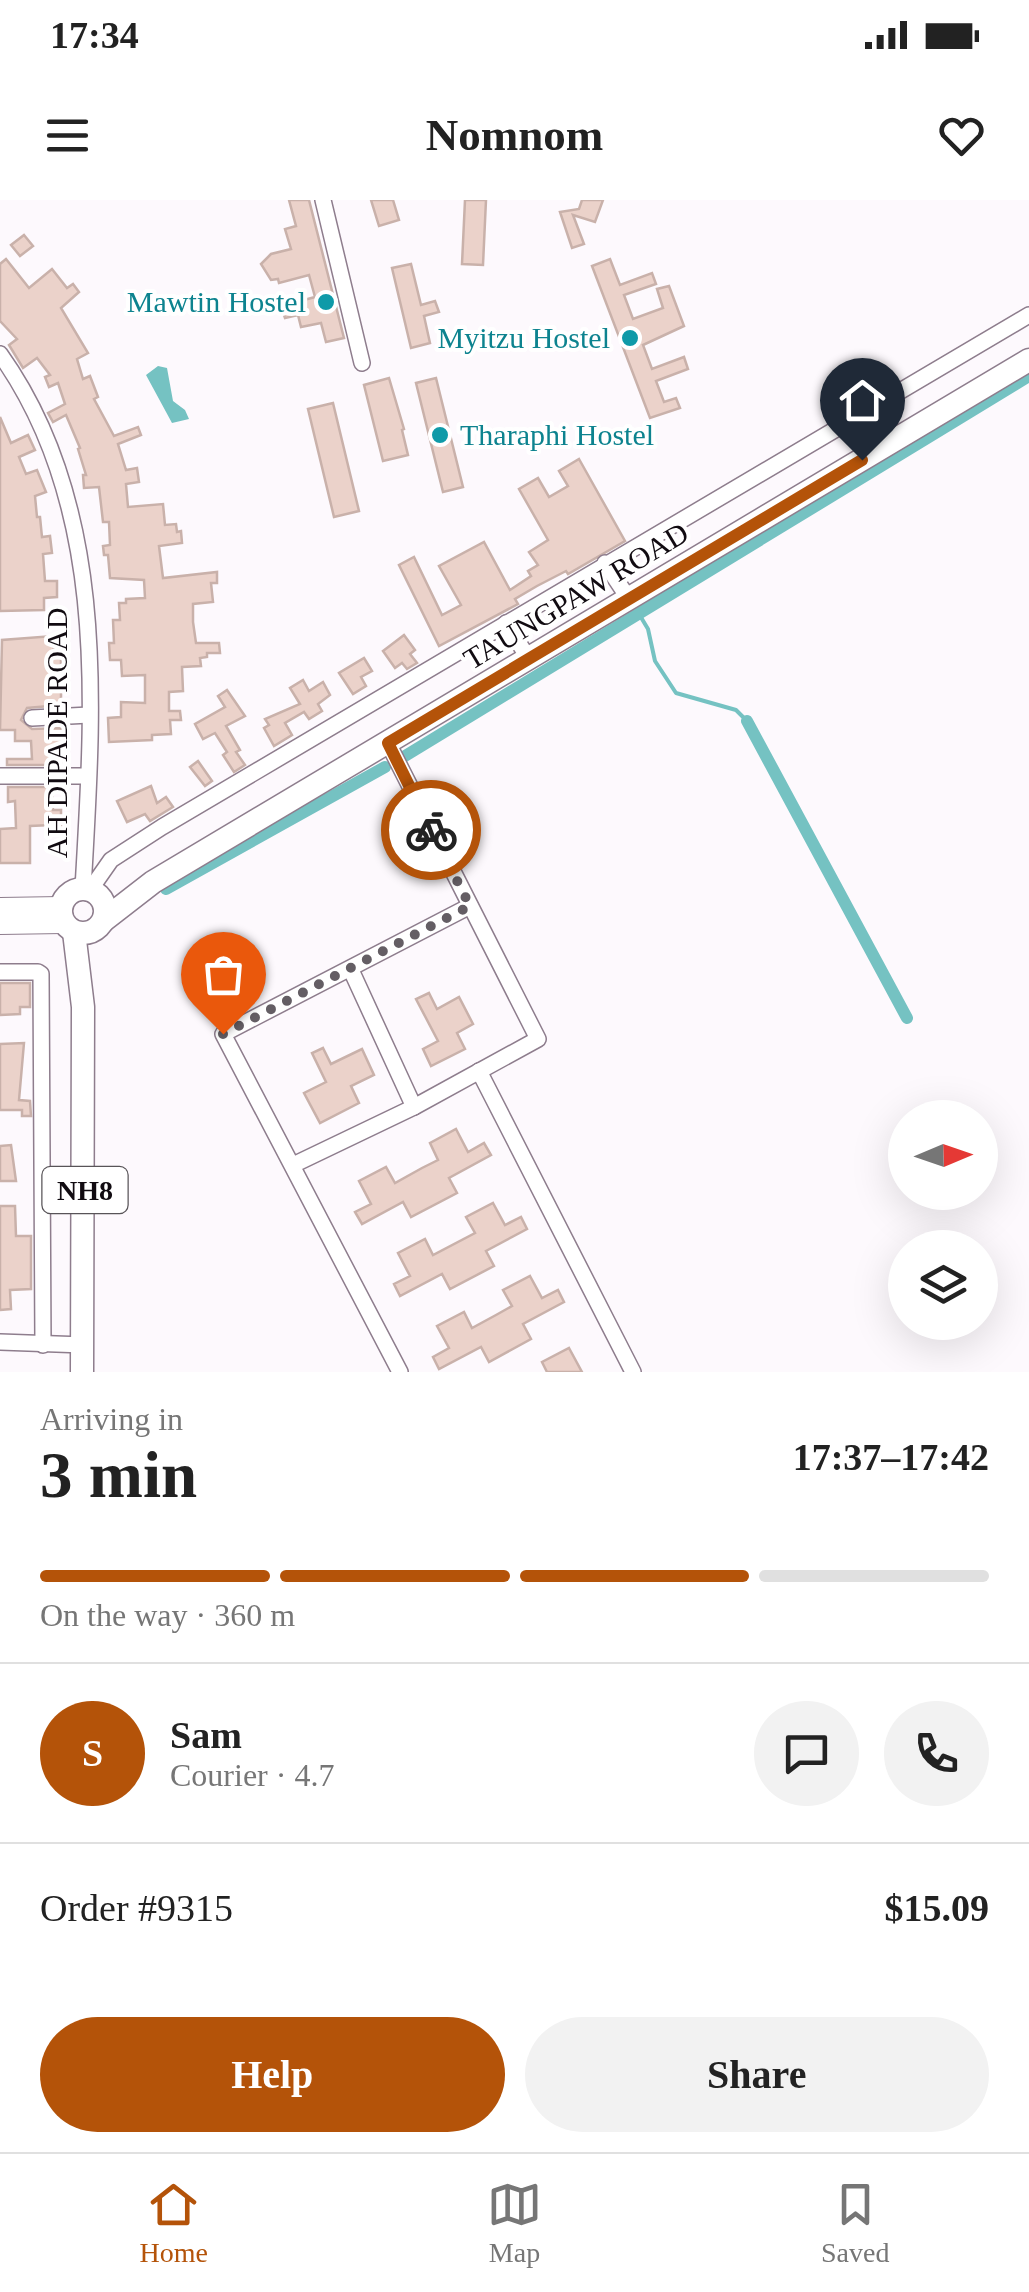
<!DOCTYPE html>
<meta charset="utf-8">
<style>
:root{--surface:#fff;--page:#f2f2f2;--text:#222;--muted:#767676;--line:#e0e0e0;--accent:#b45309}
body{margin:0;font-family:Georgia,serif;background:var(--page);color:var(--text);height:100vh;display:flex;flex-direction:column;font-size:38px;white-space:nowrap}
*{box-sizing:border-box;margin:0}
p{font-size:32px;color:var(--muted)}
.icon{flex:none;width:55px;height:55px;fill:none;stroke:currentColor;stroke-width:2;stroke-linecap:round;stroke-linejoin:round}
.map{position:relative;height:1172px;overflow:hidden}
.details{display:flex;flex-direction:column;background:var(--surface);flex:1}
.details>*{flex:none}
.needle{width:65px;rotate:88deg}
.buttons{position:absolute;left:888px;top:900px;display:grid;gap:20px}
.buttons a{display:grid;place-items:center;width:110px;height:110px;border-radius:50%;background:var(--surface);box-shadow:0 10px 40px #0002;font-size:50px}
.pin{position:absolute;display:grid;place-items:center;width:85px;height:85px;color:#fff;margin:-102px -42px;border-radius:50% 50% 50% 0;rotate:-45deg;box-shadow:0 0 10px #0007}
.pin .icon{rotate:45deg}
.courier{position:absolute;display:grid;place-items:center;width:100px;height:100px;margin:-50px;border:8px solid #b45309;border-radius:50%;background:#fff;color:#222;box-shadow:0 2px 12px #0007}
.headline em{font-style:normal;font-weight:800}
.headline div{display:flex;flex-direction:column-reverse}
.headline{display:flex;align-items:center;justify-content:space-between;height:170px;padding:0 40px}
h1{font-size:65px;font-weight:800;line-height:75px}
.bar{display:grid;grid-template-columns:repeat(4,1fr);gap:15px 10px;align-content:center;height:120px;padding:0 40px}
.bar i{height:12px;border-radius:8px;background:var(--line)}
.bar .on{background:var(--accent)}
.bar p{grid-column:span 4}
.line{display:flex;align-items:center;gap:25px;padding:0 40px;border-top:2px solid var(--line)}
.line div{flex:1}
.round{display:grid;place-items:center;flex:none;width:105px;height:105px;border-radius:52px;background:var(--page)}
.action{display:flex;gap:20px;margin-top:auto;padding:20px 40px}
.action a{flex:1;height:115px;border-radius:60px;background:var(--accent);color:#fff;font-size:40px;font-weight:800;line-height:115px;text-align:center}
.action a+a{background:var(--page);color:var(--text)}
.status{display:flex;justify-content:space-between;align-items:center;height:70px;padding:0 50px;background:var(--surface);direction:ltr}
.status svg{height:28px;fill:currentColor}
header{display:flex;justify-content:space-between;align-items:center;height:130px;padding:0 40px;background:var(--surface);font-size:45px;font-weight:800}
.tabs{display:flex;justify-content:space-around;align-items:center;height:140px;border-top:2px solid var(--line);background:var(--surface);font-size:28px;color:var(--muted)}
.tabs a{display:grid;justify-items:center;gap:5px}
.tabs .on{color:var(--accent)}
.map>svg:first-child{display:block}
.water{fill:#75c2c2}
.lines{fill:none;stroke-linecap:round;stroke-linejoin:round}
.stream{stroke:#75c2c2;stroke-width:4}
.canal{stroke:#75c2c2;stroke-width:12}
.building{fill:#ebd2ca;stroke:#c9b1aa;stroke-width:2.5}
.minor-casing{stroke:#8e7d8d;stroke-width:18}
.major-casing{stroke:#8e7d8d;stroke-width:22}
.highway-casing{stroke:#8e7d8d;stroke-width:25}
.minor{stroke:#fff;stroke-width:15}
.major{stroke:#fff;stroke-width:20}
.highway{stroke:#fff;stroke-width:22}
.done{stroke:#645e64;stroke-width:10;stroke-dasharray:0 18}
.route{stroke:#b45309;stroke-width:12}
.culture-dot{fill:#0f9aa8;stroke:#fff;stroke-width:4}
.labels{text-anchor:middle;stroke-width:8;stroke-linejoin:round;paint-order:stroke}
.shield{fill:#fff;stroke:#585458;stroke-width:2.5}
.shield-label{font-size:28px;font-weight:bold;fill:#110b11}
.culture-label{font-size:30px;fill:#0d838f;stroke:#fff;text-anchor:end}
.street-label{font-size:30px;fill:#110b11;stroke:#fff}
</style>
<div class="status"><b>17:34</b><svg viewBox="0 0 49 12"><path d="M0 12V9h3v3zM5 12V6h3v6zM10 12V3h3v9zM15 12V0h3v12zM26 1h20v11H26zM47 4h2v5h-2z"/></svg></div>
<header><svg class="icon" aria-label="menu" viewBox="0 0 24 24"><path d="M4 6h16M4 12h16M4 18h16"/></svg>Nomnom<svg class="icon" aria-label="heart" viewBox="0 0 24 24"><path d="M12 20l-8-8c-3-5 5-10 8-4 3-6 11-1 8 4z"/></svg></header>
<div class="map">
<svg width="1029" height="1172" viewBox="0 0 1029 1172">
<rect width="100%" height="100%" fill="#fdf9fd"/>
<polygon class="water" points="158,166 167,168 173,201 185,210 189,219 172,223 146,175"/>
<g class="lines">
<polyline class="stream" points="639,414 648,429 655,461 676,493 736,510 747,521"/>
<g class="canal">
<polyline points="747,521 907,818"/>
<polyline points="405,556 1029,176"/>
<polyline points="166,689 385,567"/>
</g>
</g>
<g class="building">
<polygon points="289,0 309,0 344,138 326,142 321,123 301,127 298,115 285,118 281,106 315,97 309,75 279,83 278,79 271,80 261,64 271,54 291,49 285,29 296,26"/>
<polygon points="371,0 393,0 399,20 379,26"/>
<polygon points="465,0 486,0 483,65 462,64"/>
<polygon points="582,0 603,0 595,22 573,15 584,44 572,48 560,12 579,9"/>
<polygon points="24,35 33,46 20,56 11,45"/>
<polygon points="6,59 29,88 52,69 67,88 73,84 79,92 61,108 88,153 77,159 83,179 90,176 98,197 94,199 114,236 138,227 141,235 118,244 126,270 137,268 139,282 126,284 128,307 163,304 165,325 176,324 177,332 181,331 182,343 159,346 163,378 217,372 217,383 211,383 213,402 193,404 193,422 196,443 219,443 220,453 207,453 207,457 200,458 201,466 182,467 183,491 169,492 169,511 180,511 181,520 170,520 171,534 152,535 152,540 109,542 108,518 121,517 121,502 145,503 145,475 122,476 121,460 110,460 109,443 114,443 113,420 120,420 119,403 126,403 126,399 145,398 144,380 110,378 108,355 104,355 103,346 110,345 109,322 103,322 99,287 84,288 83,275 86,275 78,249 80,248 66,215 53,222 48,213 65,204 58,183 49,187 45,177 50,175 37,158 23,168 9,145 17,139 0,121 0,64"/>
<polygon points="610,59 620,85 652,73 656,84 624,95 633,119 663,108 657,89 669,86 684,126 643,145 652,169 684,157 688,169 656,181 664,202 676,198 680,208 650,218 592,66"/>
<polygon points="411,64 421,105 435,101 439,112 424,116 430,143 411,148 392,68"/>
<polygon points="389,178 404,229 402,230 408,255 383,261 364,185"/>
<polygon points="436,178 463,287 443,292 416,183"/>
<polygon points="333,203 359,311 334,317 308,209"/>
<polygon points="0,217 11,243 28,235 35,250 19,257 26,274 37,270 46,292 35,296 37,317 40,317 42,337 50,336 52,353 43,354 45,381 57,381 57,397 44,398 44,410 0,411"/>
<polygon points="579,259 625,341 568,374 566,371 537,386 515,399 518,404 439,446 399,365 414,357 442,415 461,405 439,366 484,342 510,390 531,376 528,371 538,365 529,352 548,340 519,289 538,278 549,297 568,286 559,271"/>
<polygon points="404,435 415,450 410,454 417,463 407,469 402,463 395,468 383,451"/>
<polygon points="53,436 54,454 61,454 61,505 27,508 21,520 32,529 62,528 61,565 7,565 7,559 32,559 31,541 15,541 15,530 0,530 2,440"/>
<polygon points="364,458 372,471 361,477 366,486 353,494 339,473"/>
<polygon points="303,480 309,491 323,482 330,495 318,504 322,511 309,519 304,512 285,523 292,535 274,546 264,528 269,525 265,519 300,504 290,488"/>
<polygon points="227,490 245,516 226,526 240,550 236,552 245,565 234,572 223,555 227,552 215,533 203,539 195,524 225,507 218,496"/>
<polygon points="198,561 212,581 205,586 190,567"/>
<polygon points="151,586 157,603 166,597 173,607 150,621 145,614 127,622 117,601"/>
<polygon points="8,587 52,587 53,610 61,610 61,629 52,630 52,625 30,626 30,663 0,663 0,629 16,628 15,601 8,602"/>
<polygon points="0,783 30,783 30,807 20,807 20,814 0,815"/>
<polygon points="429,793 437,809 459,797 473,824 457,833 465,849 431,866 423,849 438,841 416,799"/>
<polygon points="24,843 19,900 30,901 31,916 22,916 22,910 0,910 0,844"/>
<polygon points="323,848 331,864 362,849 374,875 351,886 359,903 320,923 304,893 326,882 312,853"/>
<polygon points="456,929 468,952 484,943 491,955 449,978 457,993 411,1017 403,1002 362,1024 355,1012 371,1004 359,981 386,967 395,983 422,968 438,960 430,943"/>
<polygon points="11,945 16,981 0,981 0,946"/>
<polygon points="493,1003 505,1025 521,1017 527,1029 486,1051 494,1066 450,1089 442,1074 400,1096 394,1084 410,1076 398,1053 425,1039 433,1055 475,1033 466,1017"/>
<polygon points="0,1006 15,1006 16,1036 31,1036 31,1089 10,1090 11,1109 0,1110"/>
<polygon points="530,1076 542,1098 558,1090 564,1102 523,1124 531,1139 489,1162 481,1147 439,1169 433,1157 449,1148 437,1126 464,1112 472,1128 496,1115 512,1106 503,1090"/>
<polygon points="569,1148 582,1172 547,1172 542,1162"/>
</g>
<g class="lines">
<defs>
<g id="minor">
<polyline points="323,0 362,163"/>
<path d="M0 154C110 308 93 510 83 689"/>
<polyline points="605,363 629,399"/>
<polyline points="506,423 529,459"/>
<polyline points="32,518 89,515"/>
<polyline points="0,576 87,576"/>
<polyline points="90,690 111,660 162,627 1029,115"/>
<polyline points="351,770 414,907"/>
<polyline points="0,772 38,772 41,774 43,1145"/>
<polyline points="479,871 633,1172"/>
<polyline points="293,965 414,907 538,839 388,543"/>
<polyline points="0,1142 84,1145"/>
<polyline points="400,1172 223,834 470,706"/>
</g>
<g id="major">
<polyline points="0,708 61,707"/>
<polyline points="0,724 63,723"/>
</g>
<g id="highway">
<circle cx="83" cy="711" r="22"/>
<polyline points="104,720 153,682 1029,160"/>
<polyline points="74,732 83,807 82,1172"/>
</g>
</defs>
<use href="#minor" class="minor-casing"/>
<use href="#major" class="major-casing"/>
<use href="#highway" class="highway-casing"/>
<use href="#minor" class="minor"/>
<use href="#major" class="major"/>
<use href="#highway" class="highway"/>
</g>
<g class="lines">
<polyline class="done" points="223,834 470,706 431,630"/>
<polyline class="route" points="431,630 388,543 862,260"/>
</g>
<g class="culture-dot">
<circle cx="326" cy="102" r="10"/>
<circle cx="630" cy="138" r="10"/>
<circle cx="440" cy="235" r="10"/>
</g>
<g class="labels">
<rect class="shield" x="42.5" y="967" width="85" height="46" rx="8"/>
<g class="shield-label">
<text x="85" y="1000">NH8</text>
</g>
<g class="culture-label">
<text x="306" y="112">Mawtin Hostel</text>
<text x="610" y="148">Myitzu Hostel</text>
<text x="460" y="245" text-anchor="start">Tharaphi Hostel</text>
</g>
<g class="street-label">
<text transform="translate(576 396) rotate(-31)" y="10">TAUNGPAW ROAD</text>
<text transform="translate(57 533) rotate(-90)" y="10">AH DIPADE ROAD</text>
</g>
</g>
</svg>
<div class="buttons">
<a><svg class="needle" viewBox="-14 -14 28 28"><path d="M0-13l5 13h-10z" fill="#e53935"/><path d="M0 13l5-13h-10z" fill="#767676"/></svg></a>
<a><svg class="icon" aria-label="layers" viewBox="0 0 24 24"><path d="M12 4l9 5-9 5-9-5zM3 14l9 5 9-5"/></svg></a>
</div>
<div class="pin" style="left:223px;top:834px;background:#ea580c"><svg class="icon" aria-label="bag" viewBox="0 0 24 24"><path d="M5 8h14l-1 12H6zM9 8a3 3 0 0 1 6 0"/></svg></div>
<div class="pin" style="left:862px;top:260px;background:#1f2937"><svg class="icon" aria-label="home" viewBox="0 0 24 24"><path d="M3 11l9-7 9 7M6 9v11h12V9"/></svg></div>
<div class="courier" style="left:431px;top:630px"><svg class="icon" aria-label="bike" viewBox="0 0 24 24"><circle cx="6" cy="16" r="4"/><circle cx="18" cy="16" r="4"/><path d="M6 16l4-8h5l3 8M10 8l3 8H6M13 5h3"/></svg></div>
</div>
<section class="details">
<div class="headline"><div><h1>3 min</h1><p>Arriving in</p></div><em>17:37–17:42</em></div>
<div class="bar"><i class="on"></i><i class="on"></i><i class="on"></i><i></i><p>On the way · 360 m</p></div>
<div class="line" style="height:180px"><b class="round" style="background:var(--accent);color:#fff">S</b><div><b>Sam</b><p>Courier · 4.7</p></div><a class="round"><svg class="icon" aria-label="chat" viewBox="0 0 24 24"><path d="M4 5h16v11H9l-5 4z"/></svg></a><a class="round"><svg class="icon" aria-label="phone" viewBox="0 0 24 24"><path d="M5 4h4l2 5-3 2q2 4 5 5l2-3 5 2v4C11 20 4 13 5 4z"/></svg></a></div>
<div class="line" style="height:130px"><div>Order #9315</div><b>$15.09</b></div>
<div class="action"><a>Help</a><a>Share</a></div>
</section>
<nav class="tabs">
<a class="on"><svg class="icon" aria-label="home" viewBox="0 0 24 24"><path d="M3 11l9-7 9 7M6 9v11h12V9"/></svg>Home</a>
<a><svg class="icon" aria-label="map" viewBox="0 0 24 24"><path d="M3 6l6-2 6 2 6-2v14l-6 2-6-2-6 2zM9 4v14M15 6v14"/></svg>Map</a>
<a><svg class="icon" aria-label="saved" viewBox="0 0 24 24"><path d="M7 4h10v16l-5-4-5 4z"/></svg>Saved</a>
</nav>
